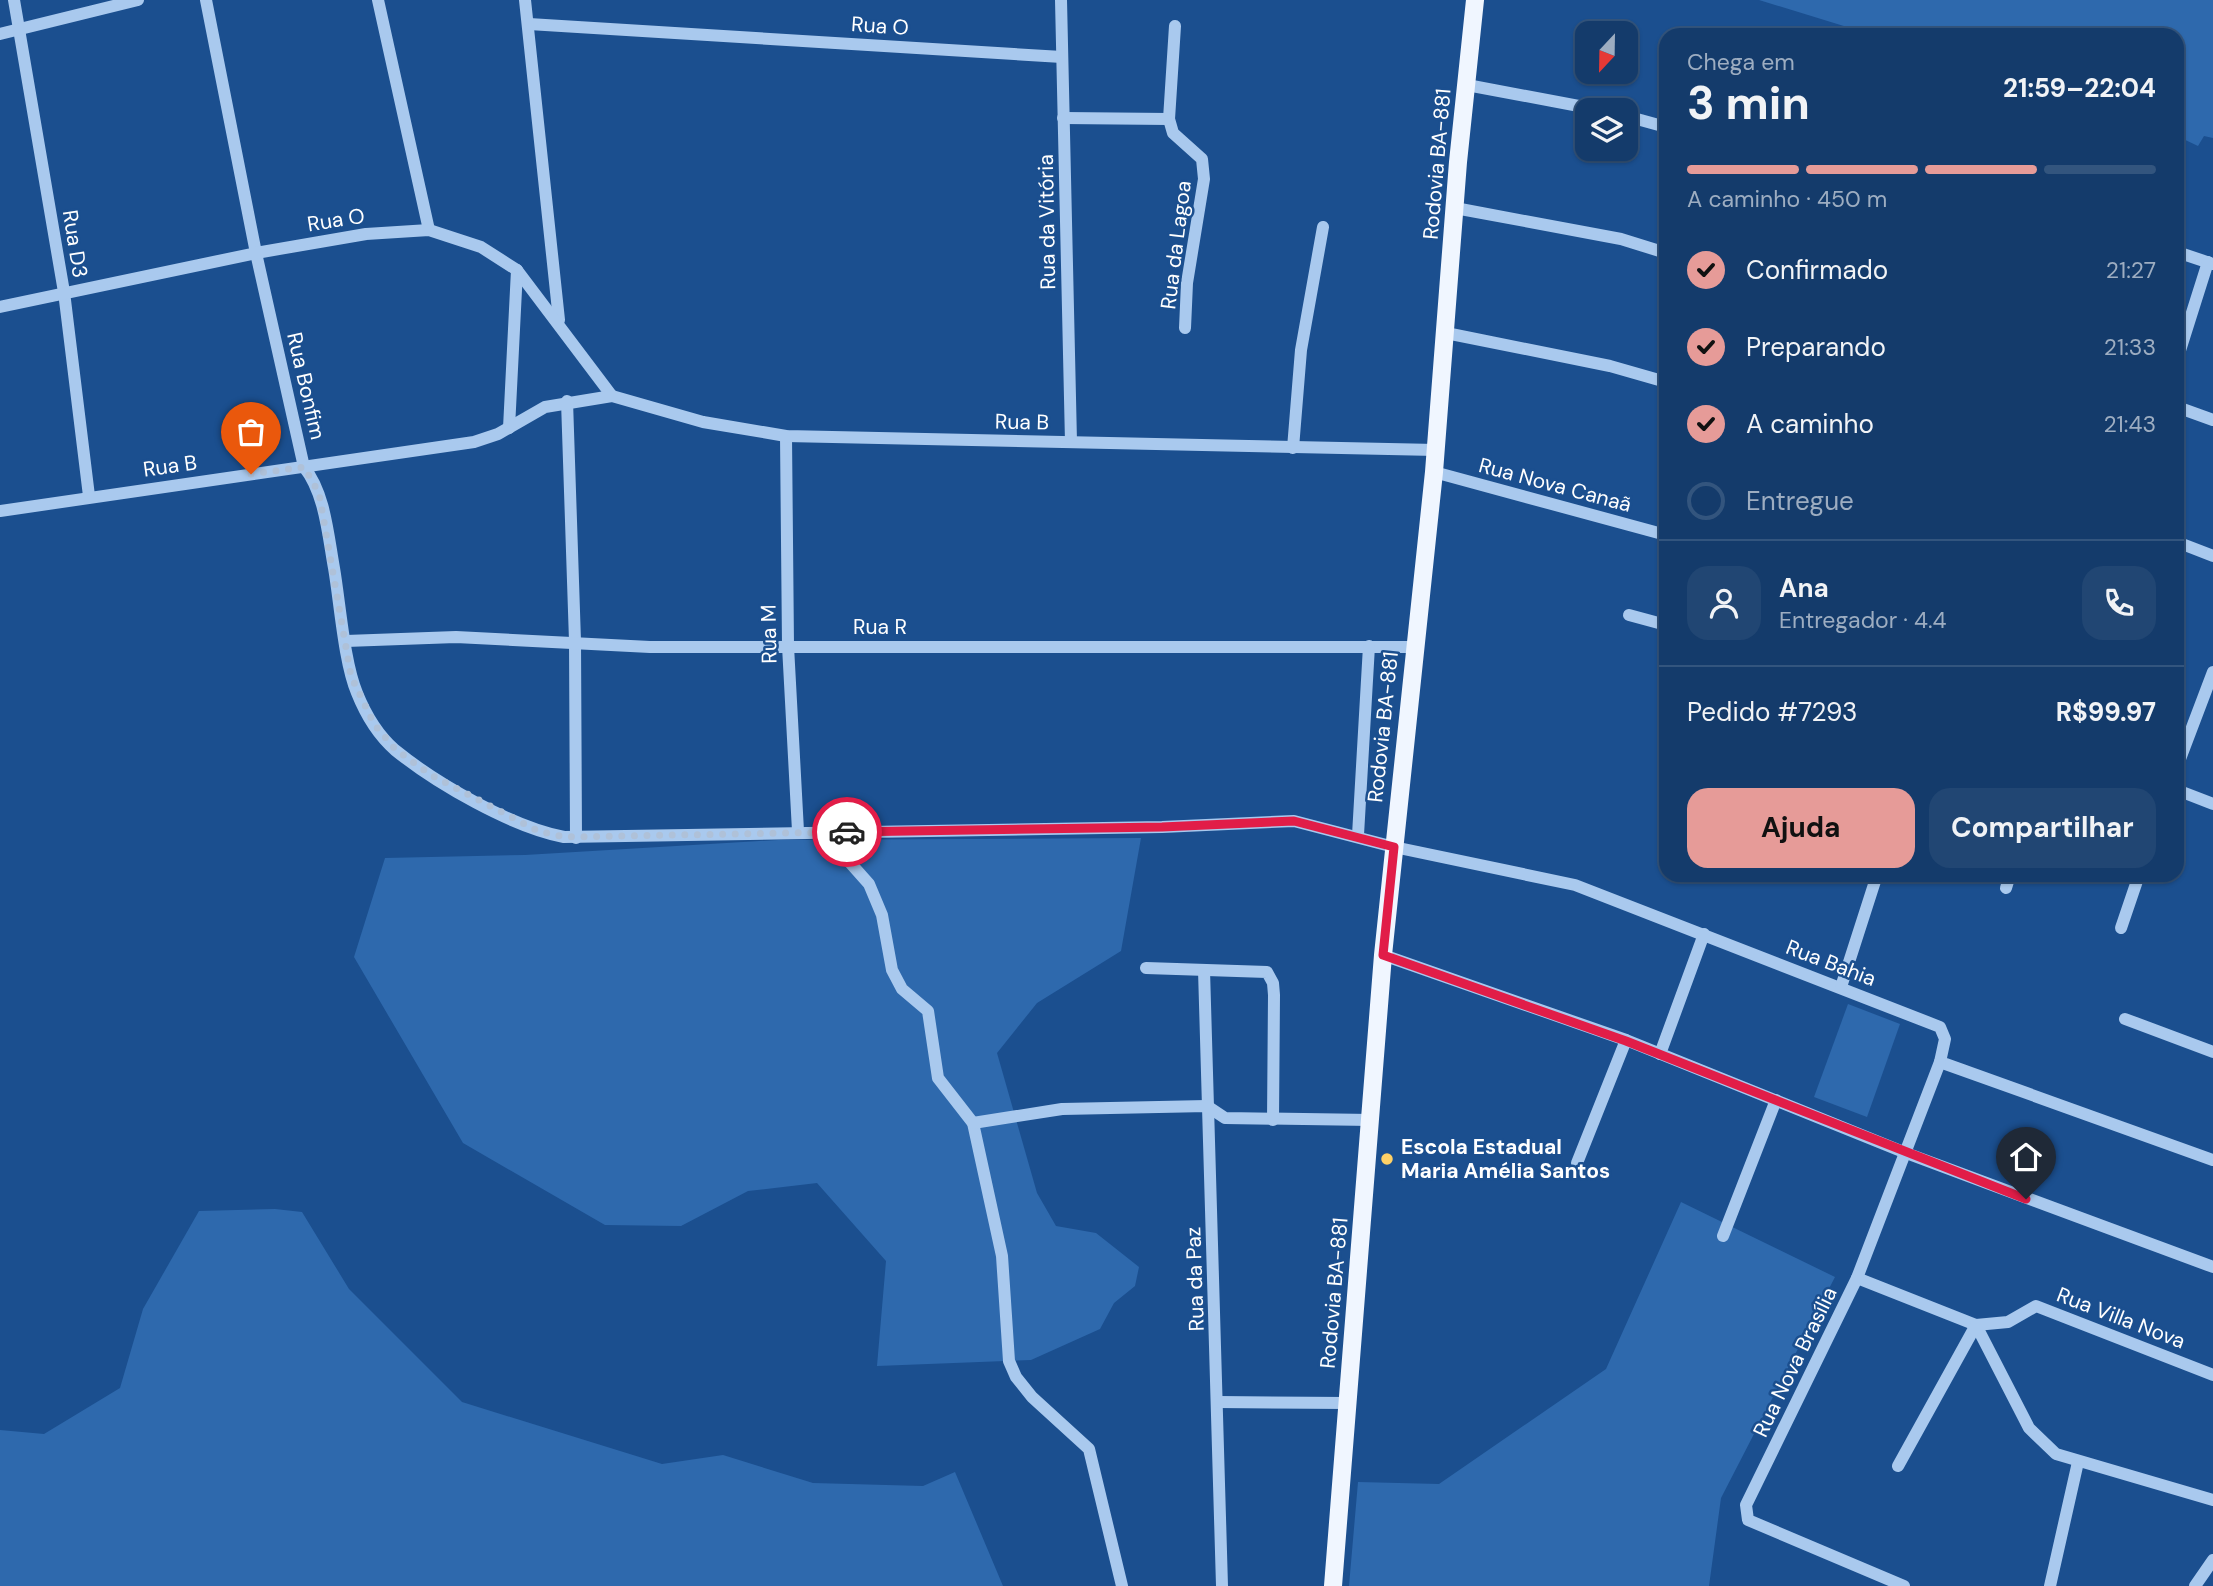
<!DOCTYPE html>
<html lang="pt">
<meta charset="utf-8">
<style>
:root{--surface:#143b6b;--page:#214673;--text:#f1f3f6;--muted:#9dadc1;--line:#33557e;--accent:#e69b98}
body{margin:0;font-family:"DM Sans",sans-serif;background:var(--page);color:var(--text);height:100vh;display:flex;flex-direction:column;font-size:26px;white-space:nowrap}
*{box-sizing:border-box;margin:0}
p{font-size:23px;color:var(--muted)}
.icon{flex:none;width:38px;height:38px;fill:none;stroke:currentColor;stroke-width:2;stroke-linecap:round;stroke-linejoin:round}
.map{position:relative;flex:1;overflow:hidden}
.details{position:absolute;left:1659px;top:28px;width:525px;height:854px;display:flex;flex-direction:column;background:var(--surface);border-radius:21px;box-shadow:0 2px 5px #0004,0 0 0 2px var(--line)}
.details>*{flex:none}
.needle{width:46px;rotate:202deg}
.fabs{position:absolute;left:1575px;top:21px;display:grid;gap:14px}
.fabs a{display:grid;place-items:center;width:63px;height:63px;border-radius:14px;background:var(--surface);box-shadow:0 2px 5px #0004,0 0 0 2px var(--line);font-size:35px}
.pin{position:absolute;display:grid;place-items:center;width:60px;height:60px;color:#fff;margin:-72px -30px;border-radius:50% 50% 50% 0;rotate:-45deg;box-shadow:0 0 7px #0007}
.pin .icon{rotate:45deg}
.courier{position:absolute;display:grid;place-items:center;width:70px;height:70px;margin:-35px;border:5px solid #e11d48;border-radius:50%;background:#fff;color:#222;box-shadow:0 2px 9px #0007}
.overview em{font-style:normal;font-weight:700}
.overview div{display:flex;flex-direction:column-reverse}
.overview{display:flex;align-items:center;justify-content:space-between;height:119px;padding:0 28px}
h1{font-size:46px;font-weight:700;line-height:52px}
.bar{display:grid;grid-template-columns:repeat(4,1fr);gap:10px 7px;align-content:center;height:84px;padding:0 28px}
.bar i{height:9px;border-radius:5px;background:var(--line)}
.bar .current{background:var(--accent)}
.bar p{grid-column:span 4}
.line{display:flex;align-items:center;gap:18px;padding:0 28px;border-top:2px solid var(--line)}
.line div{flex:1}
.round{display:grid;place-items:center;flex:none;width:74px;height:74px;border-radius:21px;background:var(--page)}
ol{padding:0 28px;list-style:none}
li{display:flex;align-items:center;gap:21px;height:77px}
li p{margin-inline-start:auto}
li .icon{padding:7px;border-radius:50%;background:var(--accent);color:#111;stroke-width:4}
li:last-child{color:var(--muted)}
li i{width:38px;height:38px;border:4px solid var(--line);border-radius:50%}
.button{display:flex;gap:14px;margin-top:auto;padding:14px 28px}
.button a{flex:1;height:80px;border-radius:21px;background:var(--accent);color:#111;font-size:28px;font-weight:700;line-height:80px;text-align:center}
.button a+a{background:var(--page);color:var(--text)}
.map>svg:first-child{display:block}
.green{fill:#2e69ad}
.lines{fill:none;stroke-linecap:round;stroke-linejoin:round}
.minor{stroke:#a9c9ee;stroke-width:12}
.major{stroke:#f0f6ff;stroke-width:18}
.done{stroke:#afc1d8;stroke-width:7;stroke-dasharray:0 12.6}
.route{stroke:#e11d48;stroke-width:9}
.poi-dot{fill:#ffd166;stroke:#1b4f8f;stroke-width:2.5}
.labels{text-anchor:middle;stroke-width:5;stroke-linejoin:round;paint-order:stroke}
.street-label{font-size:21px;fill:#fff;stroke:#1b4f8f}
.poi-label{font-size:21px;font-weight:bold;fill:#fff;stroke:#1b4f8f;text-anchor:start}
</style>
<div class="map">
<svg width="2213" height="1586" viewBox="0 0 2213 1586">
<rect width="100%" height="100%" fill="#1b4f8f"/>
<g class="green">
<polygon points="1759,0 2213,0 2213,138 2204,136 2198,146 2177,136 2177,35 1873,35"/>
<polygon points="1141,838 1121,951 1037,1003 997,1053 1037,1193 1056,1226 1096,1233 1139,1267 1135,1286 1114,1303 1100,1329 1031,1360 877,1366 886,1261 817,1183 748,1191 681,1226 605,1225 463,1143 354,957 385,858 525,855 778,840"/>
<polygon points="1848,1004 1900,1024 1867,1117 1814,1097"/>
<polygon points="1681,1202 1835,1277 1721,1498 1709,1586 1349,1586 1358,1482 1439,1484 1606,1369"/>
<polygon points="275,1209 302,1212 349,1289 462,1402 662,1464 723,1455 813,1483 923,1486 955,1472 1003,1586 0,1586 0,1430 44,1434 120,1388 143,1309 199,1211"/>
</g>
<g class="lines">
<g class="minor">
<polyline points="14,0 64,292 89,496"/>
<path d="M206 0 256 253 304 467C325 493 328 535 334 568 340 603 344 662 357 693 365 713 378 735 395 750 437 784 512 827 564 837L1162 827 1294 821 1394 847 1575 885 1940 1027 1945 1039 1940 1062 2213 1160"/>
<polyline points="378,0 429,230"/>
<polyline points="525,0 559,320"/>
<polyline points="1061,0 1071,442"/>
<polyline points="529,24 1062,57"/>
<polyline points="1175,26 1169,119 1173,133 1202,159 1204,179 1187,283 1185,328"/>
<polyline points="0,34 138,0"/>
<polyline points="1467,85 1600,110"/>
<polyline points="1626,116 1666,127"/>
<polyline points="1063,118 1169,119"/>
<polyline points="1455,208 1621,239 1666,253"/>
<polyline points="2177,252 2213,264"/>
<polyline points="0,307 256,253 366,234 429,230 481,247 517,270 612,396"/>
<polyline points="1446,333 1610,366 1666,382"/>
<polyline points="2177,360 2208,262"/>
<polyline points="567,401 575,641 576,838"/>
<polyline points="2177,407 2213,420"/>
<polyline points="509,428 517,270"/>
<polyline points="786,436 788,646 798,831"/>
<polyline points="1293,448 1301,350 1323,227"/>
<polyline points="1434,472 1666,535"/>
<polyline points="0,511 474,442 498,434 545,407 612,396 703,422 786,436 1436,450"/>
<polyline points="2177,542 2213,556"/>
<polyline points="1629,615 1666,625"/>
<polyline points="346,641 456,637 650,647 1415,647"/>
<polyline points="2177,767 2213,672"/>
<polyline points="2177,790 2213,804"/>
<polyline points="819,833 837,848 869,884 882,915 892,970 902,989 928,1011 938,1078 973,1123 1002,1256 1009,1361 1016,1377 1032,1397 1089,1449 1122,1586"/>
<polyline points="1358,835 1369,646"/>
<polyline points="2006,888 2010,875"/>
<polyline points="2121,928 2139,875"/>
<polyline points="1383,955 1626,1040 1906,1153 2213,1267"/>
<polyline points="1146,968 1267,972 1273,983 1274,995 1273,1120"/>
<polyline points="1204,970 1222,1586"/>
<polyline points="1841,987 1877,875"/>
<polyline points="2125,1019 2213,1052"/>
<polyline points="1660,1054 1704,934"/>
<polyline points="973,1123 1062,1109 1207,1106 1225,1118 1371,1120"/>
<polyline points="1577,1163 1626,1040"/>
<polyline points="1723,1236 1776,1100"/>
<polyline points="1857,1278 1976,1325 2029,1428 2056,1454 2213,1500"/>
<polyline points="1218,1402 1347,1403"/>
<polyline points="1898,1466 1976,1325 2008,1322 2036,1306 2213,1375"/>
<polyline points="1904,1586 1748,1520 1746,1505 1857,1278 1940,1062"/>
<polyline points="2050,1586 2078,1462"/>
<polyline points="2195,1586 2213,1560"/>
</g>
<polyline class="major" points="1333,1586 1383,955 1434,472 1458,162 1475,0"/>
</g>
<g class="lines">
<polyline class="done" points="251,474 304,467 319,493 351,676 374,724 395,749 431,775 538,831 564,837 847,832"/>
<polyline class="route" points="847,832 1162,827 1294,821 1394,847 1383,955 1626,1041 2026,1199"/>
</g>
<circle class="poi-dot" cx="1387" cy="1159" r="7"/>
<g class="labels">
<g class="street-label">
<text transform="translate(880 26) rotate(4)" y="7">Rua O</text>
<text transform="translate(1437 164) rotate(-85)" y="7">Rodovia BA-881</text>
<text transform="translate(336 220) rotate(-9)" y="7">Rua O</text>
<text transform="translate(1047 222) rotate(-91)" y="7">Rua da Vitória</text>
<text transform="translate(75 244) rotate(81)" y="7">Rua D3</text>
<text transform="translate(1176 245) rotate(-83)" y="7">Rua da Lagoa</text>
<text transform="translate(306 386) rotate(77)" y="7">Rua Bonfim</text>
<text transform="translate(1022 422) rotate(1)" y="7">Rua B</text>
<text transform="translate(170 466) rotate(-8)" y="7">Rua B</text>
<text transform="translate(1555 485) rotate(15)" y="7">Rua Nova Canaã</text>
<text x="880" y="634">Rua R</text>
<text transform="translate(769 634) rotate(-91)" y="7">Rua M</text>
<text transform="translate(1383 727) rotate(-84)" y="7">Rodovia BA-881</text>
<text transform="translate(1831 963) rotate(21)" y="7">Rua Bahia</text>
<text transform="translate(1195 1279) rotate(-92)" y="7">Rua da Paz</text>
<text transform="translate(1334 1293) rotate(-85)" y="7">Rodovia BA-881</text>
<text transform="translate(2121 1318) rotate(21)" y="7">Rua Villa Nova</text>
<text transform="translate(1795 1362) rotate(-64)" y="7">Rua Nova Brasília</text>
</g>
<g class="poi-label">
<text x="1401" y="1154">Escola Estadual<tspan x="1401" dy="24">Maria Amélia Santos</tspan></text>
</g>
</g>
</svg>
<div class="fabs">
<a><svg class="needle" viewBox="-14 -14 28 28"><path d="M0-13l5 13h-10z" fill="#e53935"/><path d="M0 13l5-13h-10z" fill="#9dadc1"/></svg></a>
<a><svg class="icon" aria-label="layers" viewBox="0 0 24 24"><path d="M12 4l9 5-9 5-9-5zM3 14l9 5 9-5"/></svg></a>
</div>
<div class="pin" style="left:251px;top:474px;background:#ea580c"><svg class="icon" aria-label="bag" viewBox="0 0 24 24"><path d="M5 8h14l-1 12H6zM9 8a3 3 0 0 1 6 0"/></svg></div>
<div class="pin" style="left:2026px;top:1199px;background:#1f2937"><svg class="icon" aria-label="home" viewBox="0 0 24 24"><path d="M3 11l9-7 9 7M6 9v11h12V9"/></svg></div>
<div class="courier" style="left:847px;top:832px"><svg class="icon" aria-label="car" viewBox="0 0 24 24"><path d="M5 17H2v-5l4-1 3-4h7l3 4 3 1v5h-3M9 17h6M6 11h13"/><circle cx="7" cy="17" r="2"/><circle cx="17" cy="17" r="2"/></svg></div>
<section class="details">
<div class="overview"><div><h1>3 min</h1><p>Chega em</p></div><em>21:59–22:04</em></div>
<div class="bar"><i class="current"></i><i class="current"></i><i class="current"></i><i></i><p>A caminho · 450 m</p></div>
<ol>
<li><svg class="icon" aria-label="check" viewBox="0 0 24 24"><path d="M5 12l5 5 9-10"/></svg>Confirmado<p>21:27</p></li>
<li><svg class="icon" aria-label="check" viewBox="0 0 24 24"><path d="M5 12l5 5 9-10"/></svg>Preparando<p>21:33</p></li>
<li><svg class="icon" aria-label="check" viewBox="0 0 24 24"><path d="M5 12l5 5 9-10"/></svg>A caminho<p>21:43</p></li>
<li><i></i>Entregue</li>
</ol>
<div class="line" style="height:126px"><a class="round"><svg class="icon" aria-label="person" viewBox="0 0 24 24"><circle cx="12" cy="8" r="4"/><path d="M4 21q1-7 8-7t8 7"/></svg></a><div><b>Ana</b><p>Entregador · 4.4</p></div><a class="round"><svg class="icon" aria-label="phone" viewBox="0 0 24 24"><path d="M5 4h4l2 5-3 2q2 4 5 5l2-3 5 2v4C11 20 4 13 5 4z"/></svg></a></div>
<div class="line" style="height:91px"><div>Pedido #7293</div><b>R$99.97</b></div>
<div class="button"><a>Ajuda</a><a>Compartilhar</a></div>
</section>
</div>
